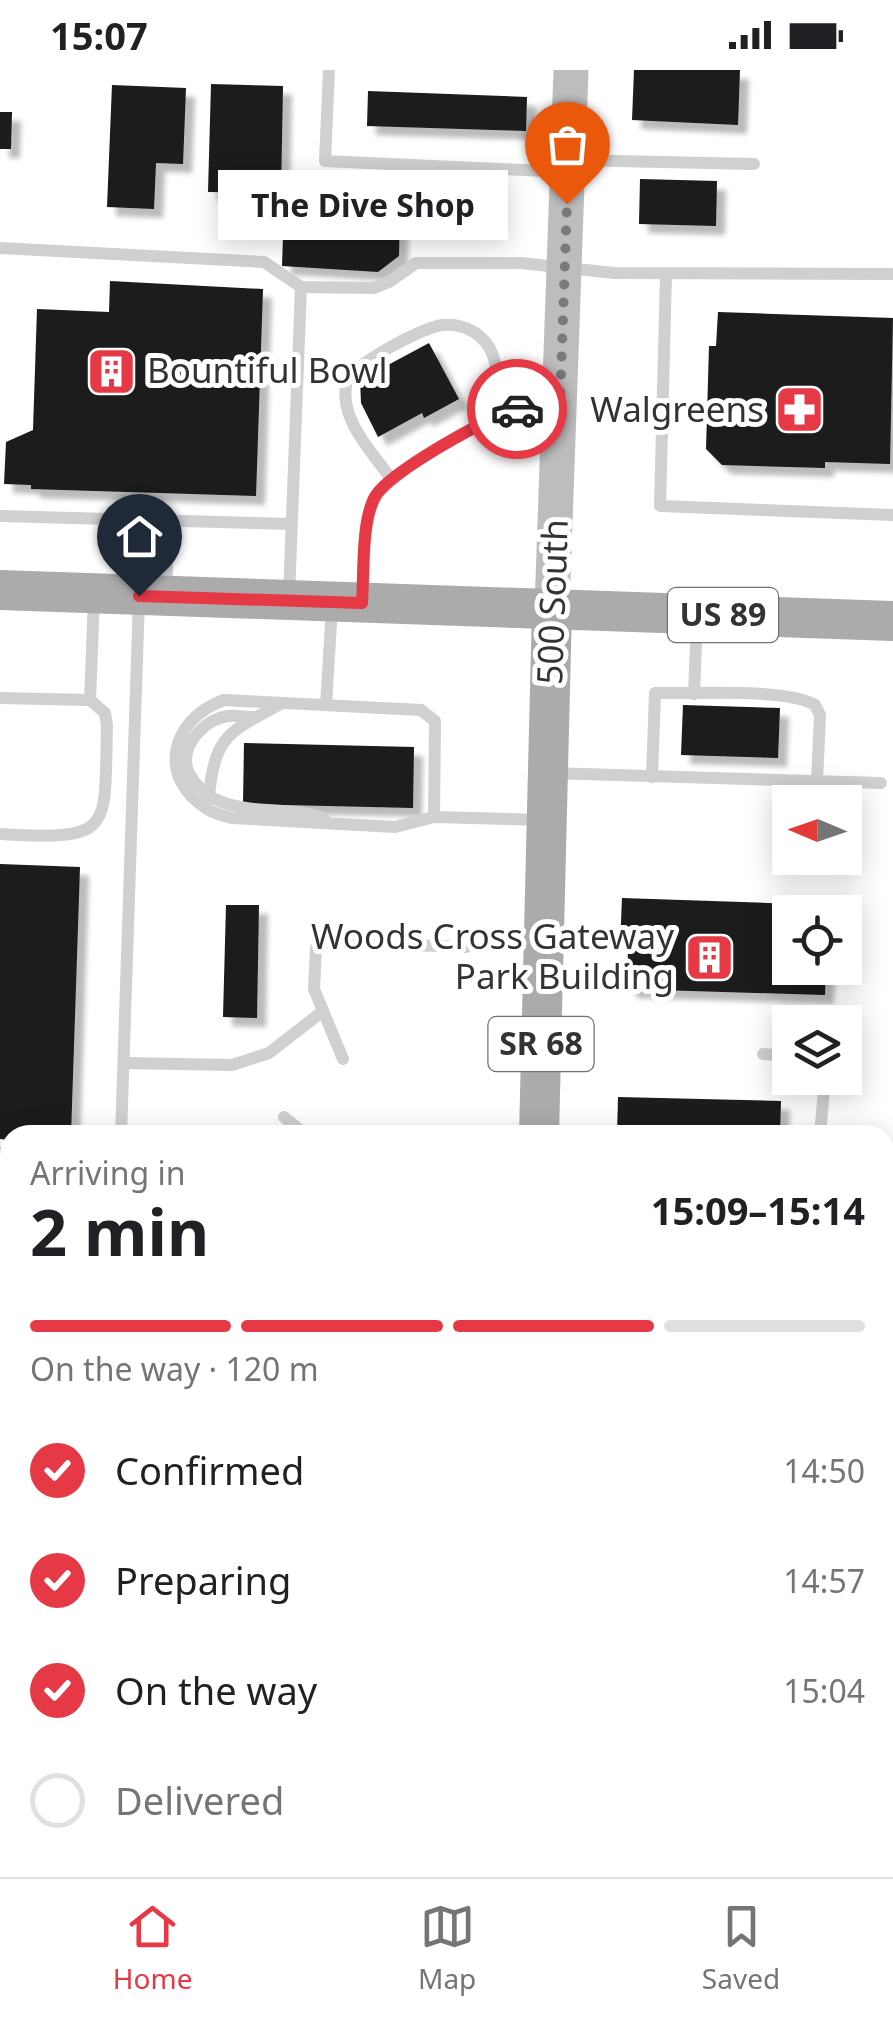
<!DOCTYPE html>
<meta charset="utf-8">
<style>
:root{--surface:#fff;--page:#f6f6f6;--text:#202124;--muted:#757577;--line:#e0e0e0;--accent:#e63946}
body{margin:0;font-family:"Noto Sans",sans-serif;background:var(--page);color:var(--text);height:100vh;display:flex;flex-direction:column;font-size:38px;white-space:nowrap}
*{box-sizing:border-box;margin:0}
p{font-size:32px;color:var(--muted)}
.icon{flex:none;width:55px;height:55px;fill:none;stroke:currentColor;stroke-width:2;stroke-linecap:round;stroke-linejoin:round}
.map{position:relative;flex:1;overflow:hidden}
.sheet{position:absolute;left:0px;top:1055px;width:895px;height:752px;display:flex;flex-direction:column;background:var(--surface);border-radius:30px 30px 0 0;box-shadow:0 5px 25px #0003}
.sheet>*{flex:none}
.needle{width:65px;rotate:272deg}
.fabs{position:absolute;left:772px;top:715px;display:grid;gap:20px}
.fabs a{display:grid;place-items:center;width:90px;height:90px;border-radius:0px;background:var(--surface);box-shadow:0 5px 25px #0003;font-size:50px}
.pin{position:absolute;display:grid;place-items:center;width:85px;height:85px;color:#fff;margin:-102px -42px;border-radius:50% 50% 50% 0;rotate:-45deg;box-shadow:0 0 10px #0007}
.pin .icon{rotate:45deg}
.courier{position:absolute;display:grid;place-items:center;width:100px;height:100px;margin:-50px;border:8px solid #e63946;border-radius:50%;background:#fff;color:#222;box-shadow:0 2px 12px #0007}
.bubble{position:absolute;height:70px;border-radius:0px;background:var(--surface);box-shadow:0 5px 25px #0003;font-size:32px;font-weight:700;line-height:70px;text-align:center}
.summary em{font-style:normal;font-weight:700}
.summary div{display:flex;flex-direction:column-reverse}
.summary{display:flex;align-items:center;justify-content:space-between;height:170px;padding:0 30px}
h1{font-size:65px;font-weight:700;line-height:75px}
.bar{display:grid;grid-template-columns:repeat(4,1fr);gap:15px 10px;align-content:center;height:120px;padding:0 30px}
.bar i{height:12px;border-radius:8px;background:var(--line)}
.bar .active{background:var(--accent)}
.bar p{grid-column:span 4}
ol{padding:0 30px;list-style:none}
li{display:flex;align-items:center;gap:30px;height:110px}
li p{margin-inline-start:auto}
li .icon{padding:10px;border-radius:50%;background:var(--accent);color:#fff;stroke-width:4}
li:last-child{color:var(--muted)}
li i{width:55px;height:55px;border:5px solid var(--line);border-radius:50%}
.status{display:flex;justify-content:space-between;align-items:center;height:70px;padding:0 50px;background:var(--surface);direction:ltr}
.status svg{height:28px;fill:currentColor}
.menu{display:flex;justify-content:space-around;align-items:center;height:140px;border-top:2px solid var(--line);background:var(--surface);font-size:28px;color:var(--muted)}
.menu a{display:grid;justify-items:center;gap:5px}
.menu .active{color:var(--accent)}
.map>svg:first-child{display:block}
.green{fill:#e6ecdf}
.building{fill:#1a1a1a;filter:url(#shadow)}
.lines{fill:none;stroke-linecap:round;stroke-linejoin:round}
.lane{stroke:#d0d0d0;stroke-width:12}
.secondary{stroke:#bdbdbd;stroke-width:35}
.primary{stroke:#ababab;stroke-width:40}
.highway{stroke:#9a9a9a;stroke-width:45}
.done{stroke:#7a7a7a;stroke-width:10;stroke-dasharray:0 18}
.route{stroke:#e63946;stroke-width:12}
.labels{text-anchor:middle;stroke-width:10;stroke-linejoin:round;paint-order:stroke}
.shield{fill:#fff;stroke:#707070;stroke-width:2.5}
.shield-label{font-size:32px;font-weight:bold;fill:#333}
.poi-label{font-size:35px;fill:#333;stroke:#fff;text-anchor:end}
.street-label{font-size:35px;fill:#333;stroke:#fff}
</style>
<div class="status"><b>15:07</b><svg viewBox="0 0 49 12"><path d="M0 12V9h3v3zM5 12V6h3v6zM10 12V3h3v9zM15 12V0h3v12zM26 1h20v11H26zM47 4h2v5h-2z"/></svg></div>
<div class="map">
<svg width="893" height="1807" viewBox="0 0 893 1807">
<defs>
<filter id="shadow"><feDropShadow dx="9" dy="9" stdDeviation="2.5" flood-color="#0004"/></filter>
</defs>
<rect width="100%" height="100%" fill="#fff"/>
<polygon class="green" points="10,1472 10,1798 403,1798 404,1807 0,1807 0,1473"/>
<g class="building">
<polygon points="634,0 740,0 738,55 632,50"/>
<polygon points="211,14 283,16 281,123 208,122"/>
<polygon points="112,15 186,18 183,94 156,93 154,139 107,137"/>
<polygon points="368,21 527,27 526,61 367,56"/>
<polygon points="0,42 12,42 11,79 0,79"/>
<polygon points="640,109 717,111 716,156 639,154"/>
<polygon points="284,137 400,141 399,186 378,202 282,196"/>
<polygon points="110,211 263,219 256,426 31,419 31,415 4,414 6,372 33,360 37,239 109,242"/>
<polygon points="718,242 893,248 890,394 825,392 825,398 722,395 706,379 709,276 716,276"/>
<polygon points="429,273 459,329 424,348 422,343 378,367 361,333 360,310"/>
<polygon points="683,635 780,638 778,688 681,685"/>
<polygon points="244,673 414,677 413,738 243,734"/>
<polygon points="0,794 80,797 71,1065 10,1065 10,1070 0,1069"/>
<polygon points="622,828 828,835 828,842 790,842 790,898 826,898 825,925 627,919 628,876 620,876"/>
<polygon points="226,835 259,835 257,948 223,947"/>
<polygon points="618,1027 781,1031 780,1065 617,1065"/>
<rect x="885" y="1103" width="8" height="239"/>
<polygon points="0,1315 10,1315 10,1398 0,1397"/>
</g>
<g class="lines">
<g class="lane">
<polyline points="329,0 325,91 566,102"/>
<polyline points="571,90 754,94"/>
<polyline points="0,178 264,192 301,217 374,218 389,212 416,193 521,193 614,203 893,204"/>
<polyline points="666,204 660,436 893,445"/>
<path d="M392 410C373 383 340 351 346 315 349 295 422 258 442 255 460 253 479 261 489 277 500 295 497 324 499 345"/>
<polyline points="0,446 291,454"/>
<polyline points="166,520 169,451"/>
<polyline points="289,525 301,217"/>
<path d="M363 526C365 496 361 453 376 427 388 404 486 347 512 340 527 336 543 335 558 333"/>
<polyline points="694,624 697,551"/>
<polyline points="0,628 90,630 94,528"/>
<path d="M280 634C230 662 215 664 209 726 246 747 285 735 324 748"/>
<polyline points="326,635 332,537"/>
<polyline points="550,703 881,713"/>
<path d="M652 707 655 623C692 624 787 618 815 635L820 645 817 711"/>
<path d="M209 726C199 717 187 707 186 692 185 670 207 649 228 646 235 645 245 647 253 647"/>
<path d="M434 747 435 651 421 640 224 630C171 649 155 708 209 740 215 744 225 746 232 748L395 757 434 747 544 750"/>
<path d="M0 764C116 771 104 760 107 655L105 643 90 630"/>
<polyline points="763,984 790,986"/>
<polyline points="343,989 314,919 316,878 327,872 466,877"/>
<polyline points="124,993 232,995 269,983 323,941"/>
<polyline points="284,1047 306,1065"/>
<polyline points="121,1065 139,529"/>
<polyline points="820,1065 825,1008"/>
<polyline points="0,1083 10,1084"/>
<polyline points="0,1278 10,1278"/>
<polyline points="0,1420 10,1419"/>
<polyline points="0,1440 10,1438"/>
<polyline points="885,1470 893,1470"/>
<polyline points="885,1638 893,1647"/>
</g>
<polyline class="secondary" points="552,538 571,0"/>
<g class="primary">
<polyline points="0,520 893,551"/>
<polyline points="539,1065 552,538"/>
<polyline points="491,1798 492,1807"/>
<polyline points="536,1807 539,1798"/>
</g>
<g class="highway">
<polyline points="576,1798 581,1807"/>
<polyline points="418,1807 426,1798"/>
</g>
</g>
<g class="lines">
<polyline class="done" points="517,339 560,333 567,134"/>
<path class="route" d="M139 526 362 533C364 505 361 448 376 425 392 401 489 346 517 339"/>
</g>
<defs>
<symbol id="building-square" viewBox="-11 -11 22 22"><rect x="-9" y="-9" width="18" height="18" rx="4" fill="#e63946" stroke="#fff"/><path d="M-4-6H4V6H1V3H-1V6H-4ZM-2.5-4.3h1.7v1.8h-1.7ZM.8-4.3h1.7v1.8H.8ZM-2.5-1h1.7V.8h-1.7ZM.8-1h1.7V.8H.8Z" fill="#fff"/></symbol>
<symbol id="pharmacy-square" viewBox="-11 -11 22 22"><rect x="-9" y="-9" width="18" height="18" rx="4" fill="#e63946" stroke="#fff"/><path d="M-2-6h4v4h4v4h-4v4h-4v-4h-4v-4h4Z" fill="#fff"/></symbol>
</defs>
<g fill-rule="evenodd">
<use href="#building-square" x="84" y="274" width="55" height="55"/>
<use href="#pharmacy-square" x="772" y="312" width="55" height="55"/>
<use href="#building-square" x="682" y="860" width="55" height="55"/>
</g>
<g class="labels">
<g class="shield">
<rect x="668" y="518" width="110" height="54" rx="8"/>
<rect x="488.5" y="947" width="105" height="54" rx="8"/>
</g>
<g class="shield-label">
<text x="723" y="556">US 89</text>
<text x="541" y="985">SR 68</text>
</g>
<g class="poi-label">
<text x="147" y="313" text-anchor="start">Bountiful Bowl</text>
<text x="764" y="352">Walgreens</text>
<text x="674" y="879">Woods Cross Gateway<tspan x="674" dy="40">Park Building</tspan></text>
</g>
<g class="street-label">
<text transform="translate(553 532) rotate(-88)" y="12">500 South</text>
</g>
</g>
</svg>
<div class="fabs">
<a><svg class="needle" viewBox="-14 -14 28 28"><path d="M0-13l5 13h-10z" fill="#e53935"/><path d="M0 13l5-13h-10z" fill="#757577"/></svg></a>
<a><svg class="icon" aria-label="locate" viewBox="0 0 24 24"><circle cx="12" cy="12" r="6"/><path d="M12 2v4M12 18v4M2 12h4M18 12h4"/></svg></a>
<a><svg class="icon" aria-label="layers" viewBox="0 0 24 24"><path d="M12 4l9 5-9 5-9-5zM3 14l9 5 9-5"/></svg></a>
</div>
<div class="pin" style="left:567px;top:134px;background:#ea580c"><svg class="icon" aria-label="bag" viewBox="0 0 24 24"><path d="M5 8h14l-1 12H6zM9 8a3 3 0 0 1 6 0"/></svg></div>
<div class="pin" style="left:139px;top:526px;background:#1f2937"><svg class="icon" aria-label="home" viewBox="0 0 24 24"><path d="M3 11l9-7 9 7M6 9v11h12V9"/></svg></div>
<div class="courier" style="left:517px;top:339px"><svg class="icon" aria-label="car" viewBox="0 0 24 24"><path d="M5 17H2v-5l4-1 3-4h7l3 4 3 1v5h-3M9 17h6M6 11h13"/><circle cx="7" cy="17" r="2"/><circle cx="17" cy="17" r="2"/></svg></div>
<div class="bubble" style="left:218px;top:100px;width:290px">The Dive Shop</div>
<section class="sheet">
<div class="summary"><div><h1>2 min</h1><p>Arriving in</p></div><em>15:09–15:14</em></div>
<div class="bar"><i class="active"></i><i class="active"></i><i class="active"></i><i></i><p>On the way · 120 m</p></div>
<ol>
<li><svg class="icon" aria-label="check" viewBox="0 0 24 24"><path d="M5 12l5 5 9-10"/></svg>Confirmed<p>14:50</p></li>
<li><svg class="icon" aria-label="check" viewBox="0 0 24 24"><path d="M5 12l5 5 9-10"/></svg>Preparing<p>14:57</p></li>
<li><svg class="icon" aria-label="check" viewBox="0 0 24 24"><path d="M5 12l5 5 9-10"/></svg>On the way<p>15:04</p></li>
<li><i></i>Delivered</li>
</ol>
</section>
</div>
<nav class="menu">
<a class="active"><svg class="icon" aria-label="home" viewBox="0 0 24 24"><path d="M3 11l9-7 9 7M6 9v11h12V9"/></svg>Home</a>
<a><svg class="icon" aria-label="map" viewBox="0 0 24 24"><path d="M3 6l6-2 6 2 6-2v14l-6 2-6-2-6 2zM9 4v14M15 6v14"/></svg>Map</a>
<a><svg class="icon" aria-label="saved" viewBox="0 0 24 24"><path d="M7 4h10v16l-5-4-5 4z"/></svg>Saved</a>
</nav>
